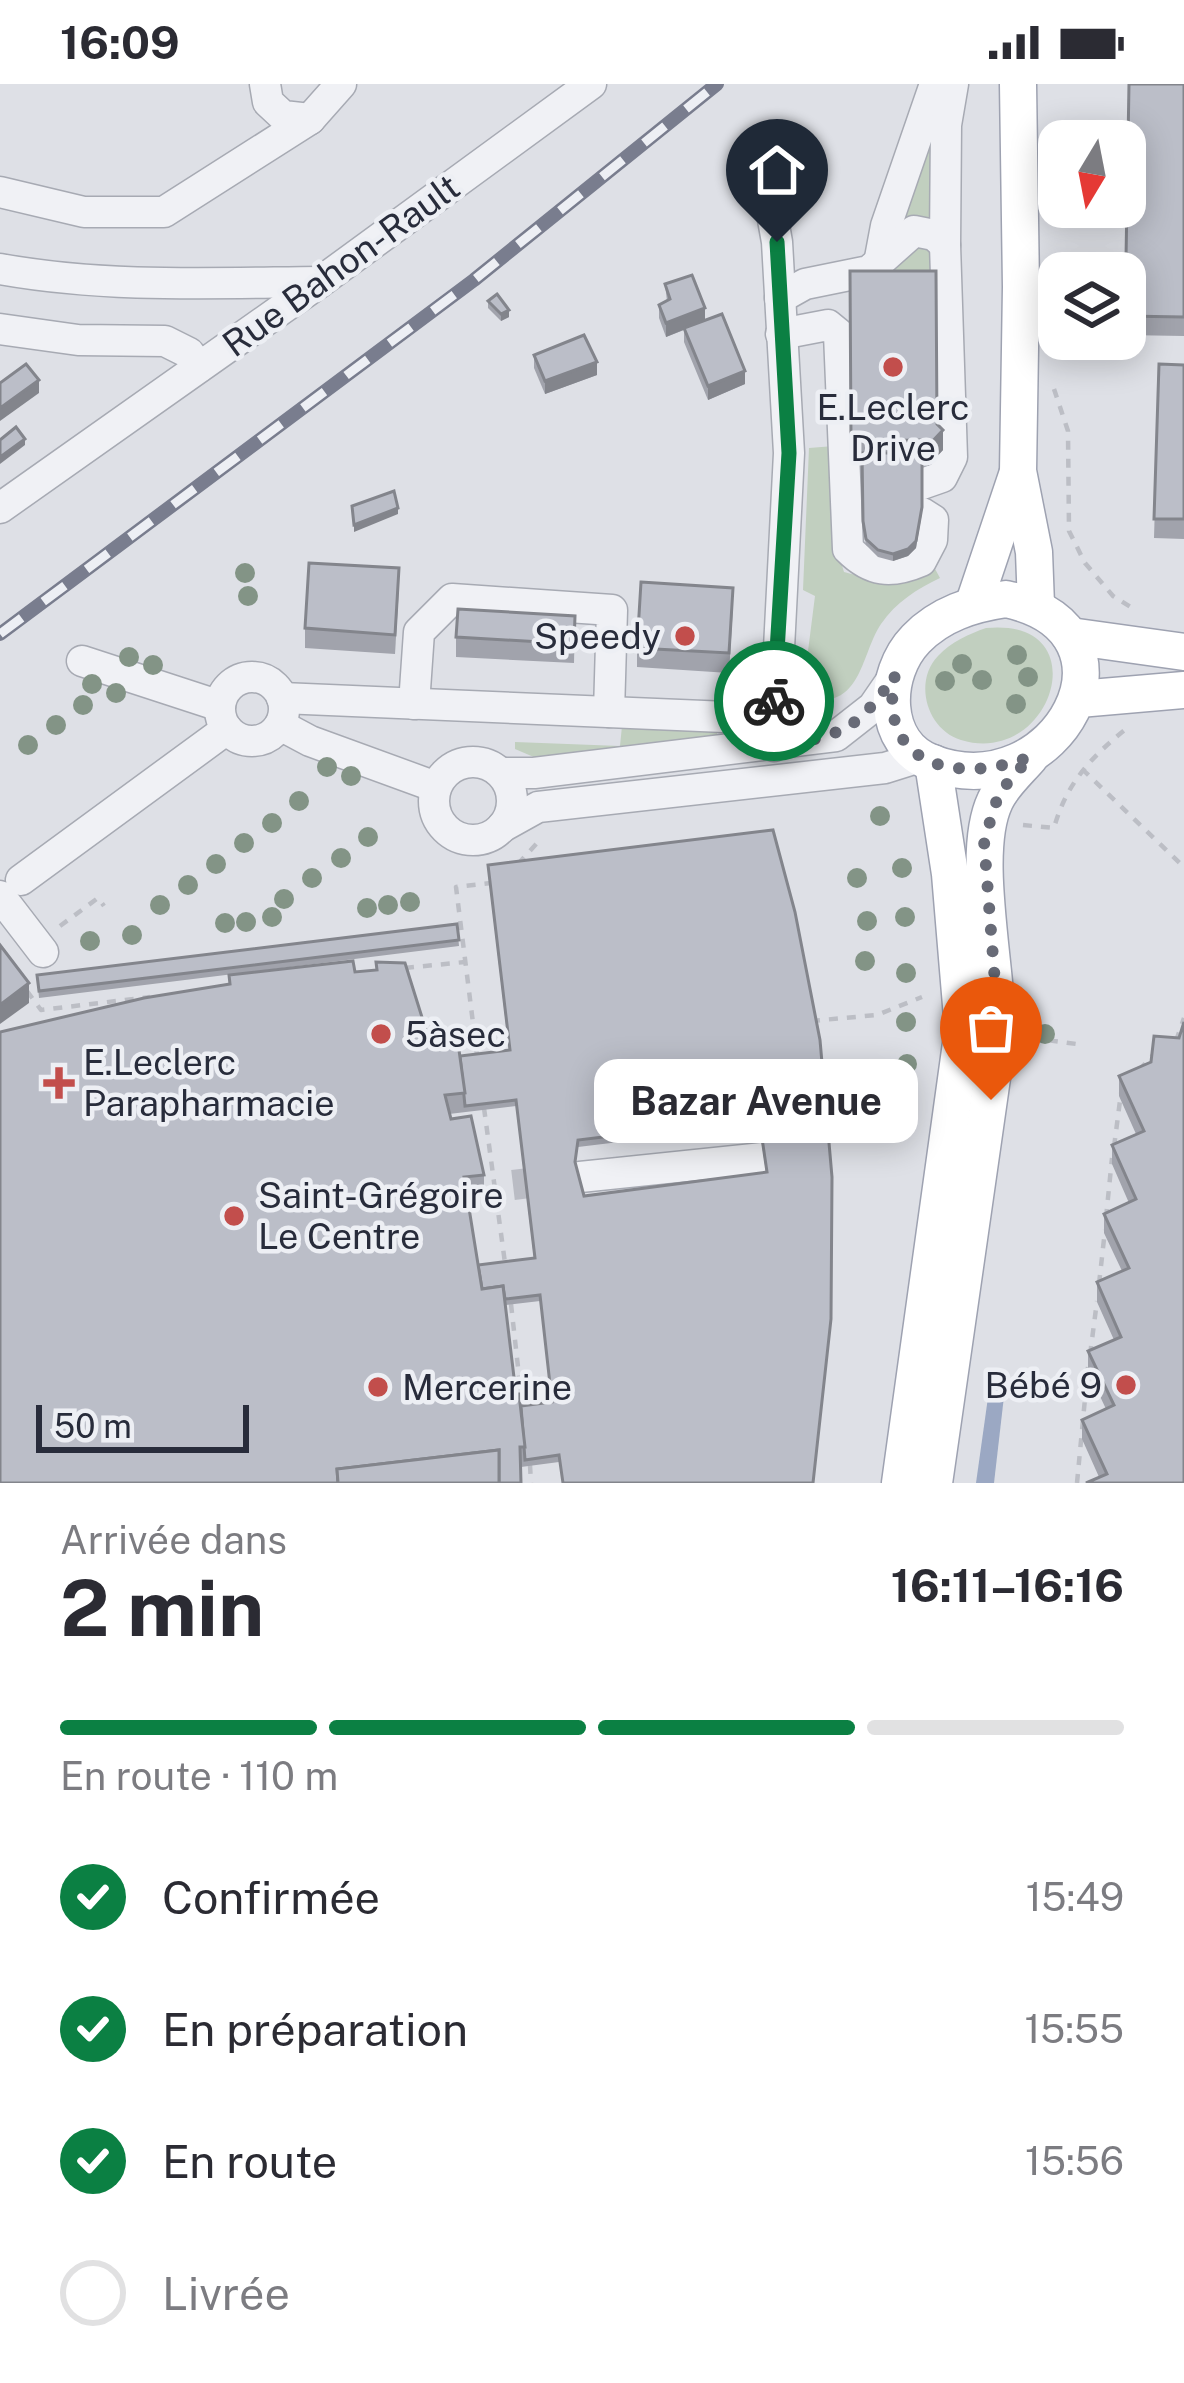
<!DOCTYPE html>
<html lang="fr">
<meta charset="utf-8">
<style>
:root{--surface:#fff;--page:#f7f7f7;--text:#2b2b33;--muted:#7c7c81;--line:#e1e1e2;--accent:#0b8043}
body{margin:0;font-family:"Public Sans",sans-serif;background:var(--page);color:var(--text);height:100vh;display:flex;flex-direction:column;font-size:45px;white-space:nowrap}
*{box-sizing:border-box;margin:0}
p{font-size:39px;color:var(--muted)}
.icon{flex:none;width:66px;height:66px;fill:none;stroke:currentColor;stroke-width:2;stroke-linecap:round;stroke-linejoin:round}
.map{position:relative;height:1399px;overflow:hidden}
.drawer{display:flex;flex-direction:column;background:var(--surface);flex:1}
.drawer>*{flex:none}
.needle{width:78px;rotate:190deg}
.tools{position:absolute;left:1038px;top:36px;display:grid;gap:24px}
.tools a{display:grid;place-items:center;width:108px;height:108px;border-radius:24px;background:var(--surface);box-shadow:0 6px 30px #0003;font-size:60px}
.scale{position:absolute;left:36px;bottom:30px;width:213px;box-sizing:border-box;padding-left:12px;border:6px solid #282c3b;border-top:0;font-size:33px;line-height:42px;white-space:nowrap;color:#282c3b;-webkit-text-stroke:9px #edeff4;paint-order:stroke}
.pin{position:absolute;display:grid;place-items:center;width:102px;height:102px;color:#fff;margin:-123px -51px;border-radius:50% 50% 50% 0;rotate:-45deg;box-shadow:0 0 12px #0007}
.pin .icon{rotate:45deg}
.courier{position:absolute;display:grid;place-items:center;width:120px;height:120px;margin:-60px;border:9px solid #0b8043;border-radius:50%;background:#fff;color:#222;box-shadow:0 3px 15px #0007}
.bubble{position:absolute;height:84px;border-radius:24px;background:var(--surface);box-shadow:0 6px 30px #0003;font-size:39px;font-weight:700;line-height:84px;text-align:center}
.headline em{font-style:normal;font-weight:700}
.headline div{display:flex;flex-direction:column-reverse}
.headline{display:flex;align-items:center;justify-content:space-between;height:204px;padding:0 60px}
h1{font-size:78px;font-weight:700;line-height:90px}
.bar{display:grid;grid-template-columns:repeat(4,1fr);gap:18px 12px;align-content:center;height:144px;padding:0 60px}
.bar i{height:15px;border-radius:9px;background:var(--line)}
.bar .on{background:var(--accent)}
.bar p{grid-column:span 4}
ol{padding:0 60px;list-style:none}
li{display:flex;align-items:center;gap:36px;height:132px}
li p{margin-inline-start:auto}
li .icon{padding:12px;border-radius:50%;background:var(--accent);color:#fff;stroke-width:4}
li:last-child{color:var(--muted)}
li i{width:66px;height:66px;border:6px solid var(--line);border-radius:50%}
.status{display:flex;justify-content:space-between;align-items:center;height:84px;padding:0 60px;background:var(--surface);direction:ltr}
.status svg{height:33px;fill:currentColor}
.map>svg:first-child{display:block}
.green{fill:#c1cfbf}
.water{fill:#9ba8c3}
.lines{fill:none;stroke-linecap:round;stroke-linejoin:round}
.minor-tunnel{stroke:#babcc4;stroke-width:30;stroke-dasharray:30 15;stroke-linecap:butt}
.minor-casing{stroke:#a7aab3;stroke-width:33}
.major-casing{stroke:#9ea2b1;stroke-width:39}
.path{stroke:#bcbec5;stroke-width:4.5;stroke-dasharray:9 9;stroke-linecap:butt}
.minor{stroke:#f0f1f5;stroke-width:30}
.major{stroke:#fff;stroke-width:36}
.rail-casing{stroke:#797d8e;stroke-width:14}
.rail{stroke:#edeff4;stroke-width:9;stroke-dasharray:27;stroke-linecap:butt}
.tree{fill:#839486}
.wall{fill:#a1a3ac;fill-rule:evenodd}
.shaded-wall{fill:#83858c}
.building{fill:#bbbec8;stroke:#83858c;stroke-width:3;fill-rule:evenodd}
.done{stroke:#686b77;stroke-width:12;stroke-dasharray:0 21.6}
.route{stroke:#0b8043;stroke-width:15}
.poi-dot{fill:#c24e4c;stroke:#edeff4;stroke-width:4.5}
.labels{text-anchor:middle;stroke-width:9;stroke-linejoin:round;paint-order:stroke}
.street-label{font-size:36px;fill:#282c3b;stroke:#edeff4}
.poi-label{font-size:36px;fill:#282c3b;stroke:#edeff4;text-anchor:start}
</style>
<div class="status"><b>16:09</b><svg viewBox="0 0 49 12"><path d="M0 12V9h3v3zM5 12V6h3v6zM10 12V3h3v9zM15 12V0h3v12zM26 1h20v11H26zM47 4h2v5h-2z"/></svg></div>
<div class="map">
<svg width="1184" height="1399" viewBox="0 0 1184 1399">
<rect width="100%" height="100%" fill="#dee0e6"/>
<g class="green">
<polygon points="944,0 937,138 917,133 893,146"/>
<polygon points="929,161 938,206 891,190 907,164"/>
<path d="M834 362 835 459 844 488 878 497 934 483 940 494C917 505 896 518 881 540 863 566 862 616 822 616 808 607 800 590 801 574L808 567 815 512 803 506 809 364Z"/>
<path d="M986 544C1100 533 1052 684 961 656 927 646 913 598 938 572 951 558 969 550 986 544Z"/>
<polygon points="622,642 717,646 717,654 536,674 515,665 515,658 620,662"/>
</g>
<polygon class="water" points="991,1292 1006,1295 994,1399 976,1399"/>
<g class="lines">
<polyline class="minor-tunnel" points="513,1101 563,1095"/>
<defs>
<g id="minor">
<polyline points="265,0 268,18 283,32 310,35 341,0"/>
<polyline points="766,96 777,158 789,369 774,662"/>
<polyline points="0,108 84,128 164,128 310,35"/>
<polyline points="880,174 886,142 935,0"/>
<path d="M0 185C106 204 213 199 320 198"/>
<polyline points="780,214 805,200 869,187 914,147 934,151 945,161"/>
<polyline points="0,245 78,256 165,257 189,269 199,283"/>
<path d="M781 250 828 241 839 250 848 465C871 488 891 490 921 477L932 456 933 436 922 429"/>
<polyline points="922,400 942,393 952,373 945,161 946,41 953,0"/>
<polyline points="0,424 320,198 591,0"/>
<polyline points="82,577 220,622"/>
<circle cx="252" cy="625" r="32"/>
<polyline points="282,614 773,635"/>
<polyline points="414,620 419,548 452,515 612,526 609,628"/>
<polyline points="280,641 310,657 436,703"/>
<circle cx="473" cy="717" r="39"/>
<polyline points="501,689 534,689 836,652 873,623 895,591"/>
<polyline points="502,743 538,723 885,684 920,673"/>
<polyline points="21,796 227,645"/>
<polyline points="0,812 43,868"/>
<polyline points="580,1093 792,1071"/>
</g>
<g id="major">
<polyline points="1018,0 1021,203 1018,387 1034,468 1036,521"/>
<path d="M1006 515C1154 546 1057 726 932 679 881 660 882 590 916 555 940 530 972 520 1006 515Z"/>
<polyline points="974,519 1017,391"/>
<polyline points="1070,552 1184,568"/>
<polyline points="1079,615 1184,606"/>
<polyline points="900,1399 963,945 950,790 933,679"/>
<path d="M934 1399 997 959C1000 892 969 772 995 717 1002 701 1018 687 1030 673"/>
</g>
</defs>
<use href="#minor" class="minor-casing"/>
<use href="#major" class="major-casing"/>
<g class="path">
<polyline points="1054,305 1068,347 1069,447 1085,479 1113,512 1137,527"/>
<polyline points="1082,685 1184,783"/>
<path d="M1023 741 1054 744C1066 700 1091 673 1126 645"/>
<polyline points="518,780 538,758"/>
<polyline points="60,842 98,814 104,822"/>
<polyline points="405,884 465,878"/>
<polyline points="27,907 41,926 150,913"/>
<polyline points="811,937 877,931 922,913"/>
<polyline points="1031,954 1084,961"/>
<polyline points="1176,957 1184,934"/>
<polyline points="477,971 456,803 491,799"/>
<polyline points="1139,986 1156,968"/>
<polyline points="484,1024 505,1179"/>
<polyline points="1114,1063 1121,1009"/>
<polyline points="1106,1134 1112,1074"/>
<polyline points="1099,1200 1105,1146"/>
<polyline points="511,1220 523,1328"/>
<polyline points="1090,1271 1097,1217"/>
<polyline points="530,1381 531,1399"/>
<polyline points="1077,1399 1088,1283"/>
</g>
<use href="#minor" class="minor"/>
<use href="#major" class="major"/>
<defs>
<polyline id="rail" points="0,550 474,196 717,0"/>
</defs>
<use href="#rail" class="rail-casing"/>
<use href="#rail" class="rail"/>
</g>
<g class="tree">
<circle cx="245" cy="489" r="10"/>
<circle cx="248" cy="512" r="10"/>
<circle cx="1017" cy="571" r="10"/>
<circle cx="129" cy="573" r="10"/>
<circle cx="962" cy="580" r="10"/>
<circle cx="153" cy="581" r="10"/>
<circle cx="1028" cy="593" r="10"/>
<circle cx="982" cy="596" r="10"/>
<circle cx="945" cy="597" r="10"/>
<circle cx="92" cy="600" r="10"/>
<circle cx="116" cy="609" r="10"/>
<circle cx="1016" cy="620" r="10"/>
<circle cx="83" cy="621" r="10"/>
<circle cx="56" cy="641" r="10"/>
<circle cx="28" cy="661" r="10"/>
<circle cx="327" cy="683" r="10"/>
<circle cx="351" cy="692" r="10"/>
<circle cx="299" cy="717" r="10"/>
<circle cx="880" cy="732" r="10"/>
<circle cx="272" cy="739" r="10"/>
<circle cx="368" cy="753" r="10"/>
<circle cx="244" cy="759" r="10"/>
<circle cx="341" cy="774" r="10"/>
<circle cx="216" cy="780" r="10"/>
<circle cx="902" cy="784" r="10"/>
<circle cx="312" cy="794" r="10"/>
<circle cx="857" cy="794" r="10"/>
<circle cx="188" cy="801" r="10"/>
<circle cx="284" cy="815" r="10"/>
<circle cx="410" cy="818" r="10"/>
<circle cx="160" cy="821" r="10"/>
<circle cx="388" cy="821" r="10"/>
<circle cx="367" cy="824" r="10"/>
<circle cx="272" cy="833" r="10"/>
<circle cx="905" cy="833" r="10"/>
<circle cx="867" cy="837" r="10"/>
<circle cx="246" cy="838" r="10"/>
<circle cx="225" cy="839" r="10"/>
<circle cx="132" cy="851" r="10"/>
<circle cx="90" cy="857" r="10"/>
<circle cx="865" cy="877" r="10"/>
<circle cx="906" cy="889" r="10"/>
<circle cx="906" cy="938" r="10"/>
<circle cx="1045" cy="950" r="10"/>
<circle cx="907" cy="980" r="10"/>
</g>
<g class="wall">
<polygon points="1184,0 1184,252 1125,251 1125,189"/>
<polygon points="850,187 937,340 943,366 928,382 922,375 922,429 916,464 908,472 893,477 878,473 866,461 863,444 862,376 851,376"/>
<polygon points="665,200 705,236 745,300 708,316 684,258 684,246 666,253 659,234 659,221 667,217"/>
<polygon points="488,217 509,233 501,237 488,224"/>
<polygon points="534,271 597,291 545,310 534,284"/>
<polygon points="1159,280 1184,281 1184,455 1154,454"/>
<polygon points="399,503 395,570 305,564 305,544"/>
<polygon points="733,523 729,589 637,583 637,564"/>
<polygon points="575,532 574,579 456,573 456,553"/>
<path d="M488 788 832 1093 559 1378 521 1383 355 888 431 962 460 972 509 966ZM516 1022 534 1174 478 1181 467 1112 484 1110V1091L449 1030ZM759 1041 766 1088 584 1112 575 1080 578 1063ZM540 1217 552 1318 521 1322 516 1310 506 1221Z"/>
<polygon points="457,840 459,862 39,914 37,891"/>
<polygon points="1179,954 1184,1399 1099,1393 1082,1355 1082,1336 1106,1325 1088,1287 1088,1267 1114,1256 1097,1218 1097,1198 1122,1187 1104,1149 1104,1130 1129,1119 1112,1080 1112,1061 1136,1050 1119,1012 1119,992 1151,978"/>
</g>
<g class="shaded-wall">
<polygon points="705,224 705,237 666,253 666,239"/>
<polygon points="509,226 509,233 501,237 501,230"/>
<polygon points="597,278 597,291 545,310 545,297"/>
<polygon points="745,287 745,300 708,316 708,302"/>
<polygon points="39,296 39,309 0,337 0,324"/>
<polygon points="943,346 943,366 928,382 928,362"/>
<polygon points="25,355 25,361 0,380 0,373"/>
<polygon points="922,423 916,464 908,472 893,477 893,470"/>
<polygon points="398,424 398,430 354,448 354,441"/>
<polygon points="29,899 29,919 0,940 0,921"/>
</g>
<g class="building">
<polygon points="1129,0 1184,0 1184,233 1125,232"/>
<polygon points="850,187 936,187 937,340 943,346 928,362 922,356 851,357"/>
<polygon points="692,191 705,224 666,239 659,221 670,215 665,200"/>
<polygon points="497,210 509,226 501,230 488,217"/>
<polygon points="722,230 745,287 708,302 684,244"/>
<polygon points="584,251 597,278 545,297 534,271"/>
<polygon points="26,280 39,296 0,324 0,299"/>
<polygon points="1159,280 1184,281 1184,435 1154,435"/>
<polygon points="16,343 25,355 0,373 0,356"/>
<polygon points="862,369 922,369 922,423 916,457 908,465 893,470 878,466 866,455 863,437"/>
<polygon points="394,407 398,424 354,441 352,422"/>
<polygon points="309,479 399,484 395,551 305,544"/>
<polygon points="641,498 733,504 729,569 637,564"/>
<polygon points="458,525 575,532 574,560 456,553"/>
<path d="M773 746 795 828 820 956 832 1093 831 1235 813 1399H563L559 1371 525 1376 521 1322 552 1318 540 1211 505 1215 503 1202 482 1205 478 1181 535 1174 516 1016 465 1022 460 972 510 966 488 781ZM759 1034 767 1088 584 1112 575 1078 578 1056Z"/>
<polygon points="457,840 459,856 39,907 37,891"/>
<polygon points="0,861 29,899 0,921"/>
<polygon points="353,877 355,888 377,886 376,878 405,879 431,962 458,959 465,1009 445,1011 451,1035 471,1032 484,1091 464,1093 482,1205 503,1202 516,1310 519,1310 525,1363 520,1363 521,1399 499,1399 499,1366 337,1385 338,1399 0,1399 0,948 144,914 230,900 229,891"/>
<polygon points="1184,938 1184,1399 1086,1399 1107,1390 1082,1336 1114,1321 1088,1267 1121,1253 1097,1198 1129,1184 1104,1130 1136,1115 1112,1061 1144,1047 1119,992 1151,978 1154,952 1179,954"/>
<polygon points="499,1366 499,1399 338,1399 337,1385"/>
</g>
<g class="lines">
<path class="done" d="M774 617V662C841 652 856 648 895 591 876 684 960 700 1030 673L999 709 984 757 998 937 991 1016"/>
<polyline class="route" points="774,617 789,369 777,158"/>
</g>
<g class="poi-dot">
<circle cx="893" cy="283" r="12"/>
<circle cx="685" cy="552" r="12"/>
<circle cx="381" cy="950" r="12"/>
<path d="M53 981h12v12h12v12h-12v12h-12v-12h-12v-12h12z"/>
<circle cx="234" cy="1132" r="12"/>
<circle cx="1126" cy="1301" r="12"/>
<circle cx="378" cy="1303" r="12"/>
</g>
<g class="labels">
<g class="street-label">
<text transform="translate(341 181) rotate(-36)" y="13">Rue Bahon-Rault</text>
</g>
<g class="poi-label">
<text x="893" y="336" text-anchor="middle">E.Leclerc<tspan x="893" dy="41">Drive</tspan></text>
<text x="661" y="565" text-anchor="end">Speedy</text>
<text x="405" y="963">5àsec</text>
<text x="83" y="991">E.Leclerc<tspan x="83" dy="41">Parapharmacie</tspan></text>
<text x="258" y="1124">Saint-Grégoire<tspan x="258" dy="41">Le Centre</tspan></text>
<text x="1102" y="1314" text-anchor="end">Bébé 9</text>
<text x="402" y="1316">Mercerine</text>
</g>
</g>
</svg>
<div class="tools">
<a><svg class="needle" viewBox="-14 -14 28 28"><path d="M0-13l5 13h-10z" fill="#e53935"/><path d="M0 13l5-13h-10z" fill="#7c7c81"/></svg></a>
<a><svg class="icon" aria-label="layers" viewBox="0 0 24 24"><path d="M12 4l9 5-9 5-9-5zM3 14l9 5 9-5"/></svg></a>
</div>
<div class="scale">50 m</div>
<div class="pin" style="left:991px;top:1016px;background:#ea580c"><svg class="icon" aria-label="bag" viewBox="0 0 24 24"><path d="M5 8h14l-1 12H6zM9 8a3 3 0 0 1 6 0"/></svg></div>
<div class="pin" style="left:777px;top:158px;background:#1f2937"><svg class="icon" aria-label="home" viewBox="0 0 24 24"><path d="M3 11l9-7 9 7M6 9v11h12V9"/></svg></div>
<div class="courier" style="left:774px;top:617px"><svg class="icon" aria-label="bike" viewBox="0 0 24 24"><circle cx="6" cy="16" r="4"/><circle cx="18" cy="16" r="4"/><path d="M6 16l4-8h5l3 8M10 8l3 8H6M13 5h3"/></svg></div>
<div class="bubble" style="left:594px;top:975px;width:324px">Bazar Avenue</div>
</div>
<section class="drawer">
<div class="headline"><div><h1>2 min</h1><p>Arrivée dans</p></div><em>16:11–16:16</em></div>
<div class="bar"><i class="on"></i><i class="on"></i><i class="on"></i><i></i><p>En route · 110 m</p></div>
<ol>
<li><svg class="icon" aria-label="check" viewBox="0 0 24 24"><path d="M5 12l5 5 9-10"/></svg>Confirmée<p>15:49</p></li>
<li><svg class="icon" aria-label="check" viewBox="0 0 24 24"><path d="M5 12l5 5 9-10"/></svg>En préparation<p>15:55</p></li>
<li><svg class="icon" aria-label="check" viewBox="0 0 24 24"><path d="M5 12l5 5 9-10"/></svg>En route<p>15:56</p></li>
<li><i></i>Livrée</li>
</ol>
</section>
